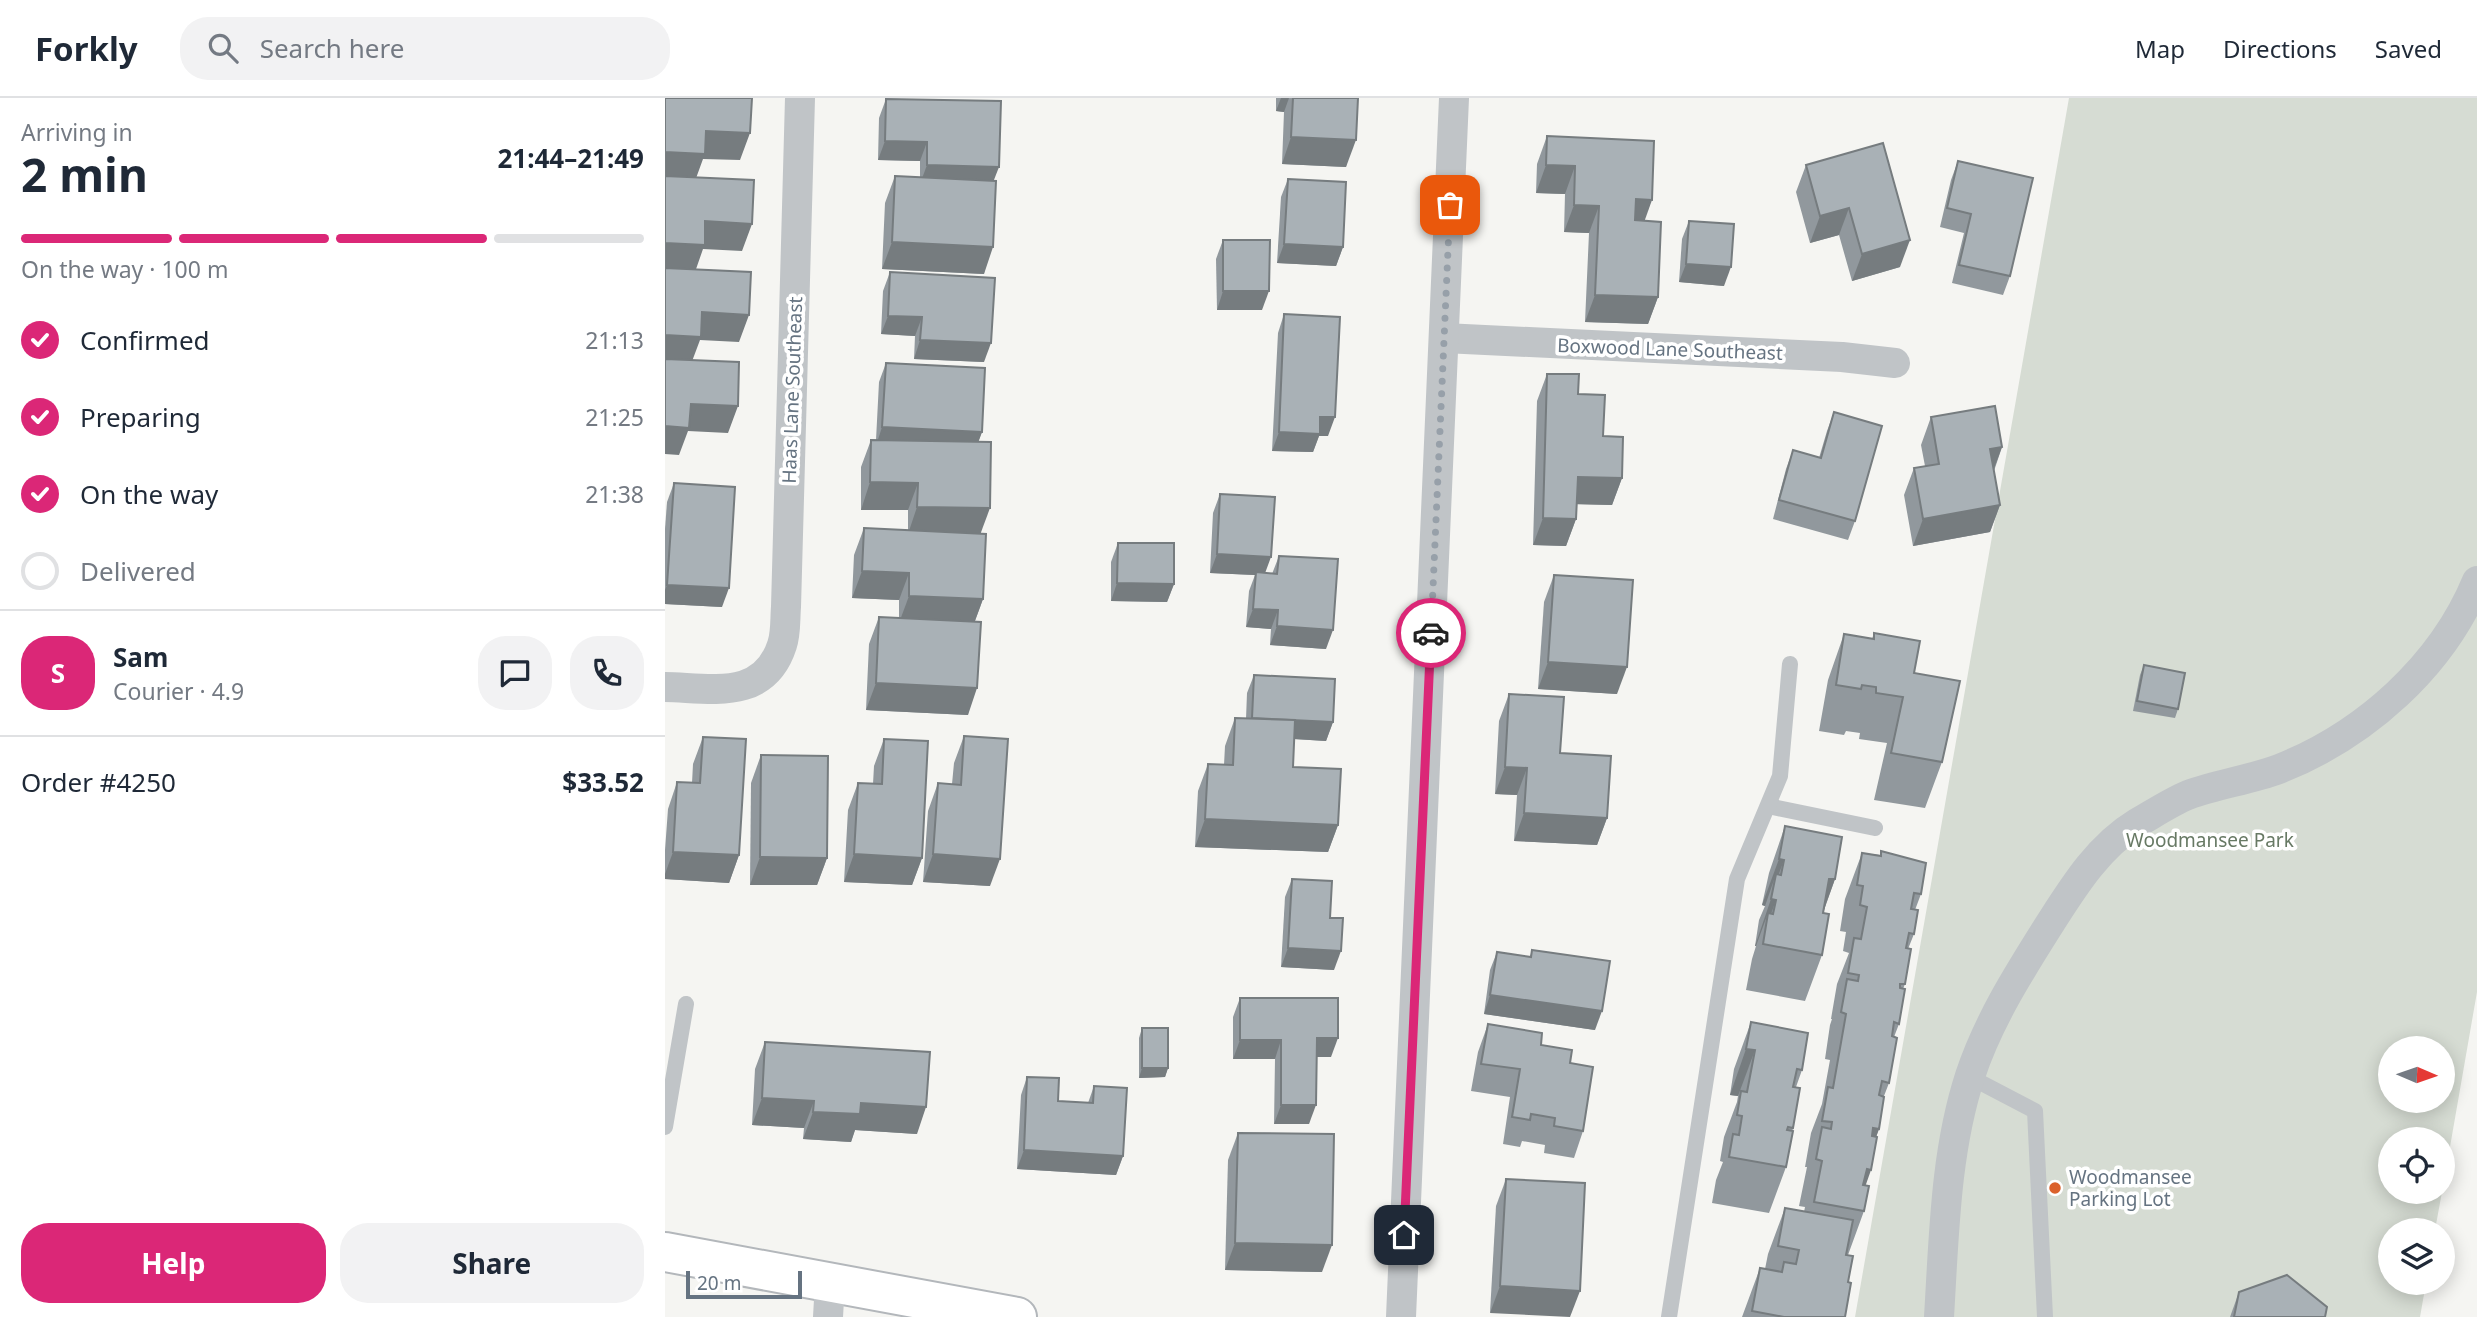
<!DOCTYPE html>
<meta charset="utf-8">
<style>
:root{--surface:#fff;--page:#f2f2f3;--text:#1f2937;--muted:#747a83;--line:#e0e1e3;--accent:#db2777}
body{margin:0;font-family:"Noto Sans",sans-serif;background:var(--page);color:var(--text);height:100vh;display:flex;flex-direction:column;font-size:26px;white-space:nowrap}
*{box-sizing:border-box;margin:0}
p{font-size:23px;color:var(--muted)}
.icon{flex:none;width:38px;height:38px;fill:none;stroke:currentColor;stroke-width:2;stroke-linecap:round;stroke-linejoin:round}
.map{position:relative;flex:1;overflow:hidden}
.drawer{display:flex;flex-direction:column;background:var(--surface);width:665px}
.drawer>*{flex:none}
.needle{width:46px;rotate:92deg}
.controls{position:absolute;left:1713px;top:938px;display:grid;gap:14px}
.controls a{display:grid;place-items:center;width:77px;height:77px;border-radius:50%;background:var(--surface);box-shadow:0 4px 18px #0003;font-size:35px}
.scale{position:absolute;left:21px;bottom:18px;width:116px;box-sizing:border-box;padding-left:7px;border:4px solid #657381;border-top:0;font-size:19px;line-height:24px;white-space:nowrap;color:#657381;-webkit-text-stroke:5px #fff;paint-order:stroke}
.pin{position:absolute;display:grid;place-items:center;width:60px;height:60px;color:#fff;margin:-30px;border-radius:14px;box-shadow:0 4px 10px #0006}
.courier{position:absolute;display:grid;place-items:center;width:70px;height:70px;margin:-35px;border:5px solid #db2777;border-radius:50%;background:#fff;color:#222;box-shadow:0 2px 9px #0007}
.summary em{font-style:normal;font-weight:700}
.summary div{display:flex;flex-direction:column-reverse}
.summary{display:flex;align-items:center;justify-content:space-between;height:119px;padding:0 21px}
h1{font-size:46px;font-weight:700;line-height:52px}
.bar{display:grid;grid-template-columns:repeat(4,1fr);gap:10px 7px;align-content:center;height:84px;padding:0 21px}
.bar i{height:9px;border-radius:5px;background:var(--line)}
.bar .active{background:var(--accent)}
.bar p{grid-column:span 4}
.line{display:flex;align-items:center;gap:18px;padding:0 21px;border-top:2px solid var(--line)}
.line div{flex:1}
.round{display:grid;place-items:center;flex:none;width:74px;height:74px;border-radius:28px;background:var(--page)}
ol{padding:0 21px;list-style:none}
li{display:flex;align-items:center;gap:21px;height:77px}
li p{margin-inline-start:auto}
li .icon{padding:7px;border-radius:50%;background:var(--accent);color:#fff;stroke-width:4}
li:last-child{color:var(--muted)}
li i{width:38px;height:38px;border:4px solid var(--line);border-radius:50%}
.button{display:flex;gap:14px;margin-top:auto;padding:14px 21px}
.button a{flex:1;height:80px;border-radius:28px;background:var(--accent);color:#fff;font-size:28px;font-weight:700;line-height:80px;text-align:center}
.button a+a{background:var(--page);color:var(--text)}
header{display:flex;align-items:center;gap:42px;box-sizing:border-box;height:98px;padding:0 35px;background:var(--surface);border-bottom:2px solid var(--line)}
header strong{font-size:33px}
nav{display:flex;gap:38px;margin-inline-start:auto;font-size:24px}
.search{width:490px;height:63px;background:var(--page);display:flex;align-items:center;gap:18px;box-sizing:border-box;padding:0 24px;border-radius:28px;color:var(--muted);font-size:26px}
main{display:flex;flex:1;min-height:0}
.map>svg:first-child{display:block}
.green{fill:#d6dcd3;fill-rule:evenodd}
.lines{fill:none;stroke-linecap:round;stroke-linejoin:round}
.secondary-casing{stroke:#b3b7bb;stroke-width:42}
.service{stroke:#c0c4c7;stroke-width:16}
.minor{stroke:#c0c4c7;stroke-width:30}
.secondary{stroke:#fff;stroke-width:38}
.wall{fill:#91989d}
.shaded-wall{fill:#767c7f}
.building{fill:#a9b1b6;stroke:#767c7f;stroke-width:2}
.done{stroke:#97a0a9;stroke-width:7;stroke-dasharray:0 12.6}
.route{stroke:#db2777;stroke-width:9}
.poi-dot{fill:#db612c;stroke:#fff;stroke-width:2.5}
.labels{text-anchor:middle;stroke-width:7;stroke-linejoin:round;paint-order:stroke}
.street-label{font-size:19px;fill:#657381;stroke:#fff}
.park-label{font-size:19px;fill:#677964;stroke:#fff}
.poi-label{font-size:19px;fill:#657381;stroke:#fff;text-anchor:start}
</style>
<header>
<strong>Forkly</strong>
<div class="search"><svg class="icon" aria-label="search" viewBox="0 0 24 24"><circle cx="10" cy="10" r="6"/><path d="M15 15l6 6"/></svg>Search here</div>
<nav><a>Map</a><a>Directions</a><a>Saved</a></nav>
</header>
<main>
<section class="drawer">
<div class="summary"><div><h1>2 min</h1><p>Arriving in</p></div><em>21:44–21:49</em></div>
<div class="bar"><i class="active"></i><i class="active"></i><i class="active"></i><i></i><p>On the way · 100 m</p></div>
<ol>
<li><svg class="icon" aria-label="check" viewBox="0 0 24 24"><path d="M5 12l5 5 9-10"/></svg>Confirmed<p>21:13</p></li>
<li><svg class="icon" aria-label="check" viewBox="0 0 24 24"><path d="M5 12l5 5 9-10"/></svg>Preparing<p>21:25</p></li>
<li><svg class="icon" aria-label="check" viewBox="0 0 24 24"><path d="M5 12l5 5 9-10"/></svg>On the way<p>21:38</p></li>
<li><i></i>Delivered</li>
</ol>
<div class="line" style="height:126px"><b class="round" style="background:var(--accent);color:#fff">S</b><div><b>Sam</b><p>Courier · 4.9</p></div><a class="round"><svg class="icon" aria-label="chat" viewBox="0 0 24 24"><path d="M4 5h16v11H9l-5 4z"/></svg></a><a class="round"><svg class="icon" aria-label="phone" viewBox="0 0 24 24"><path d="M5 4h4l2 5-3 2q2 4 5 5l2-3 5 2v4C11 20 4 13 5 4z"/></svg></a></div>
<div class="line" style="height:91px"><div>Order #4250</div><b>$33.52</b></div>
<div class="button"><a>Help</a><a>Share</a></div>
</section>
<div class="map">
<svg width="1812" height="1219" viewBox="0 0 1812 1219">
<rect width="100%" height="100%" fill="#f5f5f2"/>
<path class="green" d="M1404 0H1812V894L1778 1089V1041H1726V1094H1777L1770 1132H1726V1185H1761L1755 1219H1190ZM1726 950H1778V1003H1726Z"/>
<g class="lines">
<defs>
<polyline id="secondary" points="0,1154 352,1219"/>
</defs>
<use href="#secondary" class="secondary-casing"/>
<g class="service">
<polyline points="1103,708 1210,730"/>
<polyline points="1305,979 1370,1013 1380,1219"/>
<polyline points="0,1029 21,906"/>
<polyline points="1004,1219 1072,781 1115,678 1125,566"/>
</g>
<g class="minor">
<polyline points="779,240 1177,259 1230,265"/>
<path d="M0 589C47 590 99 603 117 547 121 536 120 521 121 509L135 0"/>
<polyline points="163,1219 165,1184"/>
<polyline points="736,1219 789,0"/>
<path d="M1274 1219C1279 1139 1280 1055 1305 978 1323 923 1355 873 1386 824 1409 788 1434 748 1472 725 1488 716 1506 704 1523 697 1552 686 1585 682 1614 671 1700 637 1777 568 1812 483"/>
</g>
<use href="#secondary" class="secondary"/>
</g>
<g class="wall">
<polygon points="611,0 693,0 681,69 617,66 619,14 611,13"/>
<polygon points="221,1 329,83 319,176 217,171 220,105 230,78 255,79 255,63 213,62 214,20"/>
<polygon points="882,38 979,123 993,199 983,226 920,224 924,135 899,134 900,96 871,95 872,66"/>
<polygon points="1218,45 1235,169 1187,183 1174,137 1145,145 1131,94 1141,67"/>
<polygon points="1293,63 1345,178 1338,197 1287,185 1299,135 1275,129 1286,82"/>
<polygon points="623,81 678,149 671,168 612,165 616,99"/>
<polygon points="1024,123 1059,188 1014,184 1017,141"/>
<polygon points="558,142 597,212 552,212 551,161"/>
<polygon points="225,174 319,264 249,261 250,238 216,236 218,193"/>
<polygon points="619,216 663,338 654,338 648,354 607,353 613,235"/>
<polygon points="221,265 317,334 313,344 318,501 310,523 303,617 201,612 204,546 214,519 234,520 234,502 187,500 189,457 199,430 243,432 243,412 196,412 196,369 206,342 211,342 214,284"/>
<polygon points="882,276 913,296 938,338 957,380 947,407 912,406 911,421 901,448 868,447 872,303"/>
<polygon points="1169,314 1190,423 1183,442 1108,421 1121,371 1128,352 1154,360 1162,333"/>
<polygon points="1266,319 1337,349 1329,373 1335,407 1325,434 1248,448 1239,397 1249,370 1260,368 1256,347"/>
<polygon points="9,385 57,509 0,506 0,431 2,404"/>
<polygon points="555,396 600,475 607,476 614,458 661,551 605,547 606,531 581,529 584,493 590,477 545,475 548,415"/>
<polygon points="453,445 509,486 502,504 446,503 446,464"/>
<polygon points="889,477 952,596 873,591 879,504"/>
<polygon points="1209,535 1249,575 1277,664 1260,710 1209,702 1222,645 1194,641 1195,635 1181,633 1179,637 1154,633 1163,582 1179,536 1207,541"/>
<polygon points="1479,567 1513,611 1510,620 1468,613 1475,577"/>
<polygon points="589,577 668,624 661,643 629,641 628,669 673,727 663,754 530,749 533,693 543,666 559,667 560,648 570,620 581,621 582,595"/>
<polygon points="844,596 895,655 942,720 932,747 849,743 852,697 830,696 834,623"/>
<polygon points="299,638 325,788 258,784 263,713 273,685 287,686 289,665"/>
<polygon points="38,639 74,757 64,785 0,781 0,752 3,711 12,684 27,685 28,666"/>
<polygon points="219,641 257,760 247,787 179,784 183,712 193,685 208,686 209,668"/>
<polygon points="96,657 162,760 152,787 85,787 86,685"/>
<polygon points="1120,728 1170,781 1158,815 1157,857 1140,903 1081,892 1087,861 1091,848 1090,848 1094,822 1100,808 1097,807 1104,775"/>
<polygon points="1216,753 1256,796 1250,812 1249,836 1243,851 1240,886 1238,891 1234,926 1229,939 1224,985 1219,998 1214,1031 1211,1039 1200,1087 1199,1113 1183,1157 1183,1184 1180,1219 1077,1219 1095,1170 1100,1171 1103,1156 1120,1110 1139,1114 1140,1109 1134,1108 1142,1069 1140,1069 1146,1035 1157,1006 1165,962 1160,961 1165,927 1167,921 1166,921 1172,886 1184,855 1178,853 1181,834 1175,833 1180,801 1197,755 1215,757"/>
<polygon points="627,781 665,820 669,872 616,869 620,799"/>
<polygon points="867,852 930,932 819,916 825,872 832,854 865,859"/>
<polygon points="575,900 666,959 651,959 644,1026 609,1026 610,961 568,961 568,919"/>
<polygon points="1086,924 1137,972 1131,989 1128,1030 1121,1069 1104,1115 1047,1105 1051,1082 1058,1064 1055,1063 1059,1039 1072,1004 1073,998 1065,997 1069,971"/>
<polygon points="823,926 876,947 905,965 918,1033 909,1060 879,1055 880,1047 857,1043 855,1049 838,1046 845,999 806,993 813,954"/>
<polygon points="477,930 503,970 500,979 474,980 474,940"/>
<polygon points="100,944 252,1036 190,1032 186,1044 138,1041 139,1030 87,1027 90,971"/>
<polygon points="362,979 393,1003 423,1005 429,988 458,1058 451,1077 352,1071 356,997"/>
<polygon points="573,1035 657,1174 560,1172 563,1062"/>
<polygon points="841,1081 920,1085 825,1215 831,1108"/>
<polygon points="1574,1194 1660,1219 1565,1219"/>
</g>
<g class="shaded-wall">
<polygon points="616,0 624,0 619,14 611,13"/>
<polygon points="41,33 85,35 75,62 38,61 30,83 0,82 0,54"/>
<polygon points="626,39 691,42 681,69 617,66"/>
<polygon points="220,43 262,44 255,63 213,62"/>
<polygon points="262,67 334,69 327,87 255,86"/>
<polygon points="881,67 910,68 900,96 871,95"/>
<polygon points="971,101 987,102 977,130 961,129"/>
<polygon points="909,107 934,108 924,135 899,134"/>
<polygon points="1184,110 1174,137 1145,145 1155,118"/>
<polygon points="40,123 87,126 77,153 38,151 30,174 0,173 0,145"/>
<polygon points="1245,142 1235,169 1187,183 1197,156"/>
<polygon points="227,144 328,149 319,176 217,171"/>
<polygon points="619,146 678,149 671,168 612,165"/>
<polygon points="1021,166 1066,169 1059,188 1014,184"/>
<polygon points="558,193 604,193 597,212 552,212"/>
<polygon points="930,197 993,199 983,226 920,224"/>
<polygon points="37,214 84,217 74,244 35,242 26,266 0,265 0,237"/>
<polygon points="223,218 257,219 250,238 216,236"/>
<polygon points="255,242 326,245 319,264 249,261"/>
<polygon points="26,306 73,308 63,335 23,333 14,357 0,356 0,328"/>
<polygon points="655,319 670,319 663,338 654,338 648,354 607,353 614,334"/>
<polygon points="217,329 317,334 310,353 211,348"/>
<polygon points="1337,349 1327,376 1325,351"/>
<polygon points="913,379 957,380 947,407 903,406"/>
<polygon points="205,384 253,385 243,412 196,412"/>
<polygon points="1335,407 1325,434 1248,448 1258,421"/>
<polygon points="252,409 325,410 315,437 243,436"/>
<polygon points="878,420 911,421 901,448 868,447"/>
<polygon points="552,456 606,459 599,478 591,474 590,477 545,475"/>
<polygon points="197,473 244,475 234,502 187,500"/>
<polygon points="452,485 509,486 502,504 446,503"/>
<polygon points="2,487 64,490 57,509 0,506 0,492"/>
<polygon points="244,498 318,501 308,528 234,525"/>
<polygon points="588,511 613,512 606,531 581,529"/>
<polygon points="612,528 668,532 661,551 605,547"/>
<polygon points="883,564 962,569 952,596 873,591"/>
<polygon points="211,585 312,590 303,617 201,612"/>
<polygon points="587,620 668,624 661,643 580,638"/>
<polygon points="840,669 862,670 852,697 830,696"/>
<polygon points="859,715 942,720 932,747 849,743"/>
<polygon points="540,721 673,727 663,754 530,749"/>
<polygon points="8,754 74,757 64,785 0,781 0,776"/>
<polygon points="189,756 257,760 247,787 179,784"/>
<polygon points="268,756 335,761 325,788 258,784"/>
<polygon points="95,759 162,760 152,787 85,787"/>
<polygon points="1114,761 1119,762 1109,789 1111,776 1100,808 1097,807"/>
<polygon points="1164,781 1170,781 1153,828"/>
<polygon points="1106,801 1111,802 1101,830 1103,815 1091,848 1090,848"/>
<polygon points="623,850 676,853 669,872 616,869"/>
<polygon points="825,897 937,913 930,932 819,916"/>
<polygon points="652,940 673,940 666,959 645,959"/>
<polygon points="575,942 616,942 610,961 568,961"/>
<polygon points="1081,951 1090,952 1073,998 1065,997"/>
<polygon points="477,970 503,970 500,979 474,980"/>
<polygon points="97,1000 149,1003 139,1030 87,1027"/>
<polygon points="196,1005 261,1009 252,1036 190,1032 186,1044 138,1041 148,1014"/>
<polygon points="616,1007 651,1007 644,1026 609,1026"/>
<polygon points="1208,1030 1214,1031 1197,1077"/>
<polygon points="359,1052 458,1058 451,1077 352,1071"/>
<polygon points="1202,1071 1206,1072 1192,1112"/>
<polygon points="570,1145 667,1147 657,1174 560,1172"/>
<polygon points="835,1188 915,1193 905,1219 825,1215"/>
</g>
<g class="building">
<polygon points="0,0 87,0 85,35 41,33 40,56 0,54"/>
<polygon points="628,0 693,0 691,42 626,39"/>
<polygon points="221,1 336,3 334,69 262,67 262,44 220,43"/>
<polygon points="882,38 989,43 987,102 971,101 970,122 996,124 993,199 930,197 934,108 909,107 910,68 881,67"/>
<polygon points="1218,45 1245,142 1197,156 1184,110 1155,118 1141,67"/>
<polygon points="1293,63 1368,80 1345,178 1294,167 1306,116 1282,110"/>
<polygon points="0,78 89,82 87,126 40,123 40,147 0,145"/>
<polygon points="230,78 331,83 328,149 227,144"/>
<polygon points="623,81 681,84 678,149 619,146"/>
<polygon points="1024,123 1069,126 1066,169 1021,166"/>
<polygon points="558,142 605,142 604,193 558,193"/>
<polygon points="0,170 86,174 84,217 37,214 36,239 0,237"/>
<polygon points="225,174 330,180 326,245 255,242 257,219 223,218"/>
<polygon points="619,216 675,219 670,319 655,319 655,336 614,334"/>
<polygon points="0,261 74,264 73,308 26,306 24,330 0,328"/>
<polygon points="221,265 320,270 317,334 217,329"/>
<polygon points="882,276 914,276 913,296 940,297 938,338 958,339 957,380 913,379 911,421 878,420"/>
<polygon points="1330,308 1337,349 1325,351 1335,407 1258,421 1249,370 1274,366 1266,319"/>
<polygon points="1169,314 1217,328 1190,423 1114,402 1128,352 1156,360"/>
<polygon points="206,342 326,344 325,410 252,409 253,385 205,384"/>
<polygon points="9,385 70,389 64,490 2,487"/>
<polygon points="555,396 610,399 606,459 552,456"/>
<polygon points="199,430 321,436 318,501 244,498 244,475 197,473"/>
<polygon points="453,445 509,445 509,486 452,485"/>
<polygon points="614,458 673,461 668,532 612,528 613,512 588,511 591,474 612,476"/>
<polygon points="889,477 968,482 962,569 883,564"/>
<polygon points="214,519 316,524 312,590 211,585"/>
<polygon points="1209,535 1255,543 1249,575 1295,583 1277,664 1226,655 1238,599 1211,595 1211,589 1197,587 1196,591 1171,587 1179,536 1209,541"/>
<polygon points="1479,567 1520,575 1513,611 1472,603"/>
<polygon points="589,577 670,581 668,624 587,620"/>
<polygon points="844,596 899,599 895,655 946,658 942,720 859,715 862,670 840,669"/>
<polygon points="570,620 630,622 628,669 676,671 673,727 540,721 543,666 568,667"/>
<polygon points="299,638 343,641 335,761 268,756 273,685 296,687"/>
<polygon points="38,639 81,641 74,757 8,754 12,684 35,685"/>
<polygon points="219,641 263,643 257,760 189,756 193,685 217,686"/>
<polygon points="96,657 163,658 162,760 95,759"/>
<polygon points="1120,728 1177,739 1170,781 1164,781 1158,815 1164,816 1157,857 1098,846 1103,815 1108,816 1111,802 1106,801 1111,776 1116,777 1119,762 1114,761"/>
<polygon points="1216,753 1261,765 1256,796 1249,795 1246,811 1253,812 1249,836 1244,835 1241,850 1246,851 1240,886 1235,886 1235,890 1240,891 1234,926 1229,924 1227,938 1232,940 1224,985 1217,983 1214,997 1219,999 1214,1031 1208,1030 1207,1038 1212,1039 1206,1072 1202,1071 1198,1087 1204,1088 1199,1113 1149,1104 1157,1063 1151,1061 1157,1029 1166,1031 1167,1024 1157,1023 1163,989 1168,990 1181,916 1176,914 1182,881 1193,883 1194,877 1183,875 1189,840 1196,841 1202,809 1195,807 1198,788 1192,787 1197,755 1216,758"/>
<polygon points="627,781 667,783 665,820 678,820 676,853 623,850"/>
<polygon points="867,852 945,863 937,913 825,897 832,854 866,859"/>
<polygon points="575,900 673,900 673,940 652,940 651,1007 616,1007 616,942 575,942"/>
<polygon points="1086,924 1143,935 1137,972 1132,971 1128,989 1135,990 1128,1030 1123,1029 1122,1032 1128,1033 1121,1069 1064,1059 1068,1036 1074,1037 1077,1018 1072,1017 1076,993 1082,994 1090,952 1081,951"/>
<polygon points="823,926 877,935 876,947 907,952 905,965 928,969 918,1033 889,1028 890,1020 866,1016 865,1022 847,1019 855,971 816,966"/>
<rect x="477" y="930" width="26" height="40"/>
<polygon points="100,944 265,954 261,1009 196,1005 195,1016 148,1014 149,1003 97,1000"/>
<polygon points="362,979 394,980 393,1003 428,1005 429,988 462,990 458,1058 359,1052"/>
<polygon points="573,1035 669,1036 667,1147 570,1145"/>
<polygon points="841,1081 920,1085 915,1193 835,1188"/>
<polygon points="1120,1110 1188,1122 1181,1157 1188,1158 1183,1184 1186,1185 1180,1219 1119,1219 1087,1213 1095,1170 1117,1174 1119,1164 1131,1166 1134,1152 1113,1148"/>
<polygon points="1622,1177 1662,1209 1660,1219 1569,1219 1574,1194"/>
</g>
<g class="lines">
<polyline class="done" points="766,535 785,107"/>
<polyline class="route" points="739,1137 766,535"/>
</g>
<circle class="poi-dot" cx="1390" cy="1090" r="7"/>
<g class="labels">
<g class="street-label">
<text transform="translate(1005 251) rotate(2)" y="7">Boxwood Lane Southeast</text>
<text transform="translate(127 292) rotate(-88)" y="7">Haas Lane Southeast</text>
</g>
<g class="park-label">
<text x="1545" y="749">Woodmansee Park</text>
</g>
<g class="poi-label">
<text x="1404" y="1086">Woodmansee<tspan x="1404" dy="22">Parking Lot</tspan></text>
</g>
</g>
</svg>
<div class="controls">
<a><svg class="needle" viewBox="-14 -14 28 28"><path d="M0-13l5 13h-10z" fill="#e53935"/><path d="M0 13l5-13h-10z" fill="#747a83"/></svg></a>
<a><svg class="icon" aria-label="locate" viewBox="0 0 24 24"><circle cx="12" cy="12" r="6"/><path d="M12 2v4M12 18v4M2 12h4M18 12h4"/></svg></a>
<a><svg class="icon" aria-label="layers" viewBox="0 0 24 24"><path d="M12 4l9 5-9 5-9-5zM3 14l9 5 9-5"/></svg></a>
</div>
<div class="scale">20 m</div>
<div class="pin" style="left:785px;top:107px;background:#ea580c"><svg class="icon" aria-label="bag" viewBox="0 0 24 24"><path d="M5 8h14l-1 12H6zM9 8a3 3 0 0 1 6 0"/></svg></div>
<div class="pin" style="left:739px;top:1137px;background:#1f2937"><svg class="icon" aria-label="home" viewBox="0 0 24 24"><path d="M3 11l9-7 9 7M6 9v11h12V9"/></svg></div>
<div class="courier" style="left:766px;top:535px"><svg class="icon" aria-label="car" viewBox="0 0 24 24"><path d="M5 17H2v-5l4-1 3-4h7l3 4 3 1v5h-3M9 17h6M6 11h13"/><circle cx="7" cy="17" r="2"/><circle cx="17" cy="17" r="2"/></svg></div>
</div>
</main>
